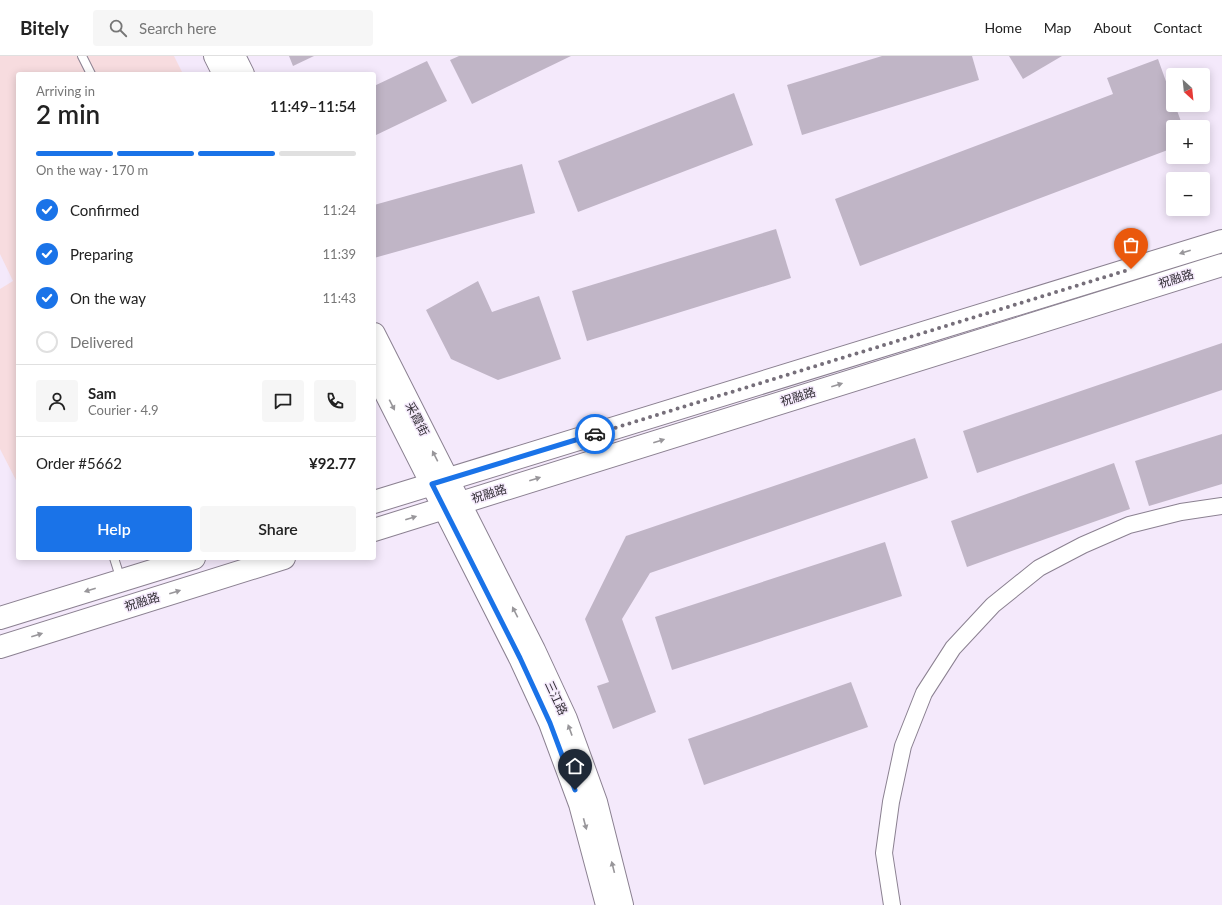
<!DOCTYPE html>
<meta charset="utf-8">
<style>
:root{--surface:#fff;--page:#f6f6f6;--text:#222;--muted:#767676;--line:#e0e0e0;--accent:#1a73e8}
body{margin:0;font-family:Lato,"Noto Sans SC",sans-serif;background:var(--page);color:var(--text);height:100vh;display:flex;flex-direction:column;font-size:15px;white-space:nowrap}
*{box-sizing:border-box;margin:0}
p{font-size:13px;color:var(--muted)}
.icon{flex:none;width:22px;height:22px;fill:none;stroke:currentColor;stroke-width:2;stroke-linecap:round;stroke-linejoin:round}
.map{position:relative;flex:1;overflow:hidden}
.side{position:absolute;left:16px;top:16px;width:360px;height:488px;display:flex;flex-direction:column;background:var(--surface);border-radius:4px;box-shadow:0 2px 10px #0003}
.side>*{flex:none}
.needle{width:26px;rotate:153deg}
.fabs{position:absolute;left:1166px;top:12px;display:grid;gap:8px}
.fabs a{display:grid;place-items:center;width:44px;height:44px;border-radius:4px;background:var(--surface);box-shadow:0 2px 10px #0003;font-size:20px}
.pin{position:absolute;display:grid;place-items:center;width:34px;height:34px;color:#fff;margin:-41px -17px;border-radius:50% 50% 50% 0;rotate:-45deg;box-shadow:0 0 4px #0007}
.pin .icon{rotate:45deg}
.courier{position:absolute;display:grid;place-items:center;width:40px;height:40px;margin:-20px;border:3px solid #1a73e8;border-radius:50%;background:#fff;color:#222;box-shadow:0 1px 5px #0007}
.overview em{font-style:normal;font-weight:600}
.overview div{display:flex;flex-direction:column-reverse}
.overview{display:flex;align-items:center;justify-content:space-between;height:68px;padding:0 20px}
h1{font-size:26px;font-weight:600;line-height:30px}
.bar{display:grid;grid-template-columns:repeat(4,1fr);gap:6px 4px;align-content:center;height:48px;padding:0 20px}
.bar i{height:5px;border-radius:3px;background:var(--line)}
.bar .current{background:var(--accent)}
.bar p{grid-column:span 4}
.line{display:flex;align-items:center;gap:10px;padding:0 20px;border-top:1px solid var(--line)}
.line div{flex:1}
.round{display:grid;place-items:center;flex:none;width:42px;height:42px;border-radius:4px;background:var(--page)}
ol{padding:0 20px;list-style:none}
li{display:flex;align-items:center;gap:12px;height:44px}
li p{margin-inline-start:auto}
li .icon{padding:4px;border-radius:50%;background:var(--accent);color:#fff;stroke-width:4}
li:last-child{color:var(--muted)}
li i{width:22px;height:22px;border:2px solid var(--line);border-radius:50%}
.button{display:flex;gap:8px;margin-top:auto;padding:8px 20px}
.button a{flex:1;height:46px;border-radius:4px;background:var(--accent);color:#fff;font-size:16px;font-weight:600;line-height:46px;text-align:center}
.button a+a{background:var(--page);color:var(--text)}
header{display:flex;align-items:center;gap:24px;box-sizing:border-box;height:56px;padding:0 20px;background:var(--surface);border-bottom:1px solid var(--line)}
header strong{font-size:19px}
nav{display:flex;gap:22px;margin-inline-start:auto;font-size:14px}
.search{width:280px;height:36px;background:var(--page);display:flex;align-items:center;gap:10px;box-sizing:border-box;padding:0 14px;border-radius:4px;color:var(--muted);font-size:15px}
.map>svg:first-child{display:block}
.education{fill:#f7dcdf}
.building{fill:#c0b5c6}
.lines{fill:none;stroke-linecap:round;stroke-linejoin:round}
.lane-casing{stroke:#8b8191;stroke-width:10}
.street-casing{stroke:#8b8191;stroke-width:18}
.secondary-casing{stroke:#8b8191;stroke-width:24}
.lane{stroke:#fff;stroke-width:8}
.street{stroke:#fff;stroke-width:16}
.secondary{stroke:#fff;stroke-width:22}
.oneway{fill:#98969a}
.done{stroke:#766f7a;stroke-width:4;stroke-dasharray:0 7.2}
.route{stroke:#1a73e8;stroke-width:5}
.labels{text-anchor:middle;stroke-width:3;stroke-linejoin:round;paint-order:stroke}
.street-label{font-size:12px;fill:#322e35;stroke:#f4e9fb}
</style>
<header>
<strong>Bitely</strong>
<div class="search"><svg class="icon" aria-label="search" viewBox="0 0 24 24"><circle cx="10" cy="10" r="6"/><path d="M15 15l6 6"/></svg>Search here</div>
<nav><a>Home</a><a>Map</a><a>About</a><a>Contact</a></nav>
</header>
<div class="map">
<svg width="1222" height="849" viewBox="0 0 1222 849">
<rect width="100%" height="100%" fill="#f4e9fb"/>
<polygon class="education" points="0,0 174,0 183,18 18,18 18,428 0,393 0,233 13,225 0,198"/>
<g class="building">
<polygon points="289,0 314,0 293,10"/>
<polygon points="459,0 571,0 472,48 450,4"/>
<polygon points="882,0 972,0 979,24 802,79 787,29"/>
<polygon points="1009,0 1062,0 1023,23"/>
<polygon points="1158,3 1173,45 1173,49 1175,49 1183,71 1173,71 1173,92 860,210 835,143 1113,38 1107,22"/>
<polygon points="427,5 447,45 374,80 374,30"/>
<polygon points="734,37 753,89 578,156 558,105"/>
<polygon points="522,108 535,157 374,202 374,149"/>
<polygon points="776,173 791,222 587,285 572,235"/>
<polygon points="478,225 492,256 539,240 561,303 498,324 451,303 426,254"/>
<polygon points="1222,287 1222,334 977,417 963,375"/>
<polygon points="1222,378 1222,428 1149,450 1135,405"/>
<polygon points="915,382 928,422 650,517 622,563 656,656 613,673 597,630 609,626 585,563 626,480"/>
<polygon points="1114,407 1130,453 967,511 951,465"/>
<polygon points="885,486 902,540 672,614 655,561"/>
<polygon points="851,626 868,671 704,729 688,683"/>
</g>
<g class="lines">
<defs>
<g id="lane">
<polyline points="82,0 91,18"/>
<polyline points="114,502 121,524"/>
</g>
<polyline id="street" points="892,849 884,797 891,746 903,690 924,637 953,592 993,549 1039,512 1083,489 1129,469 1181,456 1222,450"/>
<g id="secondary">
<polyline points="215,0 224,18"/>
<polyline points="234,0 243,18"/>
<polyline points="374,278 534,594 566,663 596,746 622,849"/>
<polyline points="374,314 520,602 550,667 580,748 607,849"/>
<polyline points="374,446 1222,185"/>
<polyline points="374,474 1222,209"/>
<polyline points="0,562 194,502"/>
<polyline points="0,591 284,502"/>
</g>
</defs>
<use href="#lane" class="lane-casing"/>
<use href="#street" class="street-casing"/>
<use href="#secondary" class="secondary-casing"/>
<use href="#lane" class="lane"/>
<use href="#street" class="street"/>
<use href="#secondary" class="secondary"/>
</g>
<defs><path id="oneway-solid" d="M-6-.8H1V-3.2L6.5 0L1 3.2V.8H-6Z"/></defs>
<g class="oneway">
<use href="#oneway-solid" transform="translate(1185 196) rotate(163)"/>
<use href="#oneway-solid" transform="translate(837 329) rotate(-17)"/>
<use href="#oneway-solid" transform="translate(392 349) rotate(63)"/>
<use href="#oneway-solid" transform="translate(659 385) rotate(-17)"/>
<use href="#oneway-solid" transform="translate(435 400) rotate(-117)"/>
<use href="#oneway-solid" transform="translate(535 423) rotate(-17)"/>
<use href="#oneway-solid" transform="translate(411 462) rotate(-17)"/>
<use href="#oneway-solid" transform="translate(90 534) rotate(163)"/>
<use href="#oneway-solid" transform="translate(175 536) rotate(-17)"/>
<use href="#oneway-solid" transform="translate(515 556) rotate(-117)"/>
<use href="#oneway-solid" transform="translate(37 579) rotate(-17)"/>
<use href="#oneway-solid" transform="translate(570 674) rotate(-110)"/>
<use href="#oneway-solid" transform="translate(585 768) rotate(75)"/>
<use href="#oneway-solid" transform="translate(613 811) rotate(-104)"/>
</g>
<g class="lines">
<polyline class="done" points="595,378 1131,213"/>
<polyline class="route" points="575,734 550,667 520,602 432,428 595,378"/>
</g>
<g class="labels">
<g class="street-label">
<text transform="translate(1176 223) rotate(-17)" y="4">祝融路</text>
<text transform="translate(798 341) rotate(-17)" y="4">祝融路</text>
<text transform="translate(417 363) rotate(63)" y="4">采霞街</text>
<text transform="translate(489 438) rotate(-17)" y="4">祝融路</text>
<text transform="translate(142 546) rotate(-17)" y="4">祝融路</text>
<text transform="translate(556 642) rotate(65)" y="4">三江路</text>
</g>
</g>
</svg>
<div class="fabs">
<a><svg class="needle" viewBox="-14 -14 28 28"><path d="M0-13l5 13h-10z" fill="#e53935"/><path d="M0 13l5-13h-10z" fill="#767676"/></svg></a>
<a>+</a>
<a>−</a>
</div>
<div class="pin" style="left:1131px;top:213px;background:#ea580c"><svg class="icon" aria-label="bag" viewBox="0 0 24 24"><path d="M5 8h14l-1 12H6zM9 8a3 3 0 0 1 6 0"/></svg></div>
<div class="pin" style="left:575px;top:734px;background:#1f2937"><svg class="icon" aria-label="home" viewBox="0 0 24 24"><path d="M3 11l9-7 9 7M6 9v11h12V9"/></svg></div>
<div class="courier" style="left:595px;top:378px"><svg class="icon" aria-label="car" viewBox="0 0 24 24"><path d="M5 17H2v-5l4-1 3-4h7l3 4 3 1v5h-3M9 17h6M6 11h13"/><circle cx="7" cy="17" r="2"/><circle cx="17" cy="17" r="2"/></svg></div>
<section class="side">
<div class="overview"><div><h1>2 min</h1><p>Arriving in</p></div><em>11:49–11:54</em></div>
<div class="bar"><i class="current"></i><i class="current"></i><i class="current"></i><i></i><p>On the way · 170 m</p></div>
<ol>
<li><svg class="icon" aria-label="check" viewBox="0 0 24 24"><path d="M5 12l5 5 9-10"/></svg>Confirmed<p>11:24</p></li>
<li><svg class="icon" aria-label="check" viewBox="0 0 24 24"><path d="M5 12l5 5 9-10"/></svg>Preparing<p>11:39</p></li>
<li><svg class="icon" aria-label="check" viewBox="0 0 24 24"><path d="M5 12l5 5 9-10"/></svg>On the way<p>11:43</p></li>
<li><i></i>Delivered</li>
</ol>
<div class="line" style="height:72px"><a class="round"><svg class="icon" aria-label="person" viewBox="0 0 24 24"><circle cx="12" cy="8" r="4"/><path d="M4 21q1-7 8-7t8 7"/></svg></a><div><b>Sam</b><p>Courier · 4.9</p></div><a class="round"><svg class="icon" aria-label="chat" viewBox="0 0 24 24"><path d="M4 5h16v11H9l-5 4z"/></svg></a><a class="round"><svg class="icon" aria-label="phone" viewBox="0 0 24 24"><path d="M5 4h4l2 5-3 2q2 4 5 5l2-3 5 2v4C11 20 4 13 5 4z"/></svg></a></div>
<div class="line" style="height:52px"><div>Order #5662</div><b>¥92.77</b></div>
<div class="button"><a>Help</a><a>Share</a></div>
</section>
</div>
